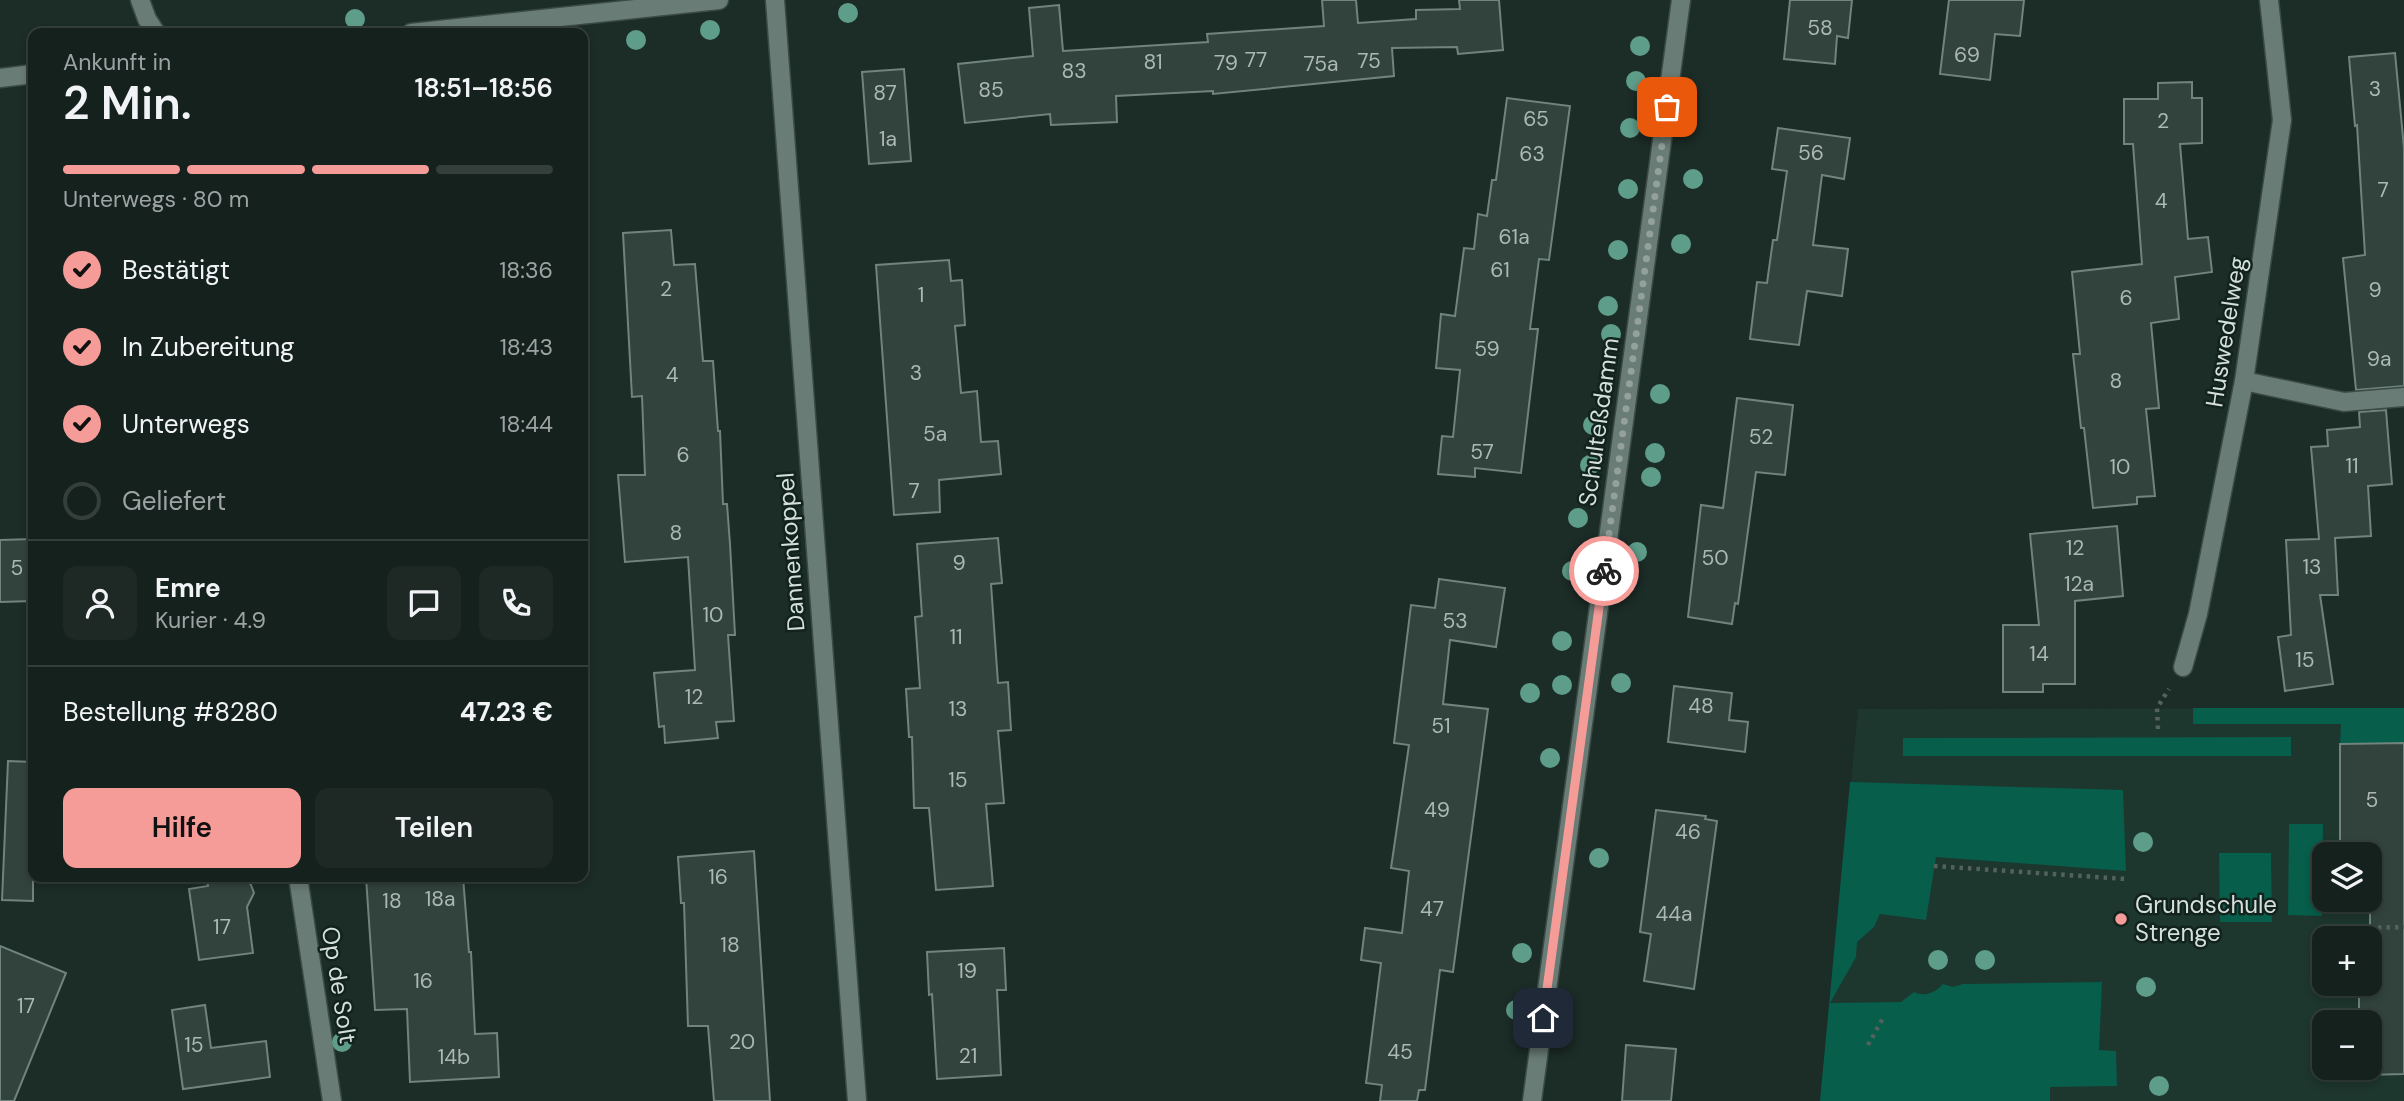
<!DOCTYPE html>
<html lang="de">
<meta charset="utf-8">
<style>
:root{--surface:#15211d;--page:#1e2926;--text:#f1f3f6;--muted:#9da3a4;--line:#343e3b;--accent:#f59b98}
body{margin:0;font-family:"DM Sans",sans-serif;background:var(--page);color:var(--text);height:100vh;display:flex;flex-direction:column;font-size:26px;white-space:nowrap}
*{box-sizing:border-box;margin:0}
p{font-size:23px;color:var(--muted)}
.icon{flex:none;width:38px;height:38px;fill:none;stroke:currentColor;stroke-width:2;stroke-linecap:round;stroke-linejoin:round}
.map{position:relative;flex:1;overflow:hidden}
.drawer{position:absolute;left:28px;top:28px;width:560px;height:854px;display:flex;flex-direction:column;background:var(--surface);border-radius:14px;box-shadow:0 4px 10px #0003,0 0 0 2px var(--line)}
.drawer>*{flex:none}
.tools{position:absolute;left:2312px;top:842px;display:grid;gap:14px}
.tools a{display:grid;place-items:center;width:70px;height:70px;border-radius:14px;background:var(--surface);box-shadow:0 4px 10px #0003,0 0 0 2px var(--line);font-size:35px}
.pin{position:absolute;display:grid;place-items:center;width:60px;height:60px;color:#fff;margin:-30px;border-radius:14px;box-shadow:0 4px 10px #0006}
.courier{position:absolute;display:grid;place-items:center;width:70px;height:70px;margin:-35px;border:5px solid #f59b98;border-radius:50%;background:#fff;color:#222;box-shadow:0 2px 9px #0007}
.overview em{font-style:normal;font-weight:600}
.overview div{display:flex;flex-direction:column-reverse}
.overview{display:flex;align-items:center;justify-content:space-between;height:119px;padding:0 35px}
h1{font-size:46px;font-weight:600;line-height:52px}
.bar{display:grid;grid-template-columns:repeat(4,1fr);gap:10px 7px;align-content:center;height:84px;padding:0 35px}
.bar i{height:9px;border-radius:5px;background:var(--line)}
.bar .current{background:var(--accent)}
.bar p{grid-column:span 4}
.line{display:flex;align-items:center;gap:18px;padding:0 35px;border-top:2px solid var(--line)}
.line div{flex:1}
.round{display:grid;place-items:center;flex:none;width:74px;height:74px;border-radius:14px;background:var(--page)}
ol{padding:0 35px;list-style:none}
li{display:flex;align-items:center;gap:21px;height:77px}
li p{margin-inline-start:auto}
li .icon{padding:7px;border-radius:50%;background:var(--accent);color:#111;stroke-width:4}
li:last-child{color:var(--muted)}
li i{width:38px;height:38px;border:4px solid var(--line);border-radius:50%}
.primary-button{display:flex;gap:14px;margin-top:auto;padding:14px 35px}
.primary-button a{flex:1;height:80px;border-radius:14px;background:var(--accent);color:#111;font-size:28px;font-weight:600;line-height:80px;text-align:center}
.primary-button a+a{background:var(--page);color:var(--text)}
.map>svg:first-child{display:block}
.built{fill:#1d362e;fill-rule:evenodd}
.green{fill:#065e4b}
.building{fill:#32433d;stroke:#70837c;stroke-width:2}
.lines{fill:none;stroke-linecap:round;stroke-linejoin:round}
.minor-casing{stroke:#3b4a45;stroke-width:21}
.path{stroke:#54625d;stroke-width:4.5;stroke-dasharray:3.5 5;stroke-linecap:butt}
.minor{stroke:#697c75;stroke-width:18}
.tree{fill:#5e9d8a}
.done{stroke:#94a09c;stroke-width:7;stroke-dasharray:0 12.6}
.route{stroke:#f59b98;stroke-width:9}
.poi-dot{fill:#f59b98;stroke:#12231d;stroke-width:2.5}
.labels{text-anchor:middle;stroke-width:5;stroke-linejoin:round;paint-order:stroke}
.number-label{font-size:21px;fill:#acb8b4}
.street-label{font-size:24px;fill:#d5dfdb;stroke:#12231d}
.poi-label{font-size:24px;fill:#d5dfdb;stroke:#12231d;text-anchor:start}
</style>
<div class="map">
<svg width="2404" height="1101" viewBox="0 0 2404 1101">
<rect width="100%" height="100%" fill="#1c2c27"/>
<path class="built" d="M2404 708V1101H1820L1858 709ZM2324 854H2370V900H2324ZM2324 938H2370V984H2324ZM2324 1022H2370V1068H2324Z"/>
<g class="green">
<polygon points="2193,708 2404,708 2404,743 2340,744 2341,724 2193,724"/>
<polygon points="2291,737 2291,756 1903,756 1903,738"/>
<path d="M1850 782 2123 790 2126 871 1936 857 1926 920 1880 914 1874 927 1857 942 1856 957 1830 1003 1901 1002 1914 992C1925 997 1935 993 1943 984L1953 987 1963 984 2102 982 2099 1050 2116 1051 2117 1086 2050 1087V1101H1820Z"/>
<polygon points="2289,824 2323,824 2322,916 2288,915"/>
<polygon points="2219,853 2271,853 2272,922 2220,922"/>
</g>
<g class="building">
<polygon points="1322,0 1356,0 1358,23 1416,19 1416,10 1460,9 1459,0 1499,0 1503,50 1458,54 1457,47 1392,48 1394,76 1213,94 1213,91 1116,96 1117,122 1051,125 1050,114 965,123 958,64 1033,56 1029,8 1059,5 1063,51 1208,42 1207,34 1324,26"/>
<polygon points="1790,0 1852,0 1848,38 1837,36 1835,64 1784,59"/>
<polygon points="1949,0 2024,0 2020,36 1995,34 1990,80 1940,74"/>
<polygon points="2395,53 2404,148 2404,386 2356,390 2343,258 2365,255 2357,125 2355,126 2349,57"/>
<polygon points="904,69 911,161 869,164 862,72"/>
<polygon points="2192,82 2192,98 2202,98 2202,143 2180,144 2188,239 2208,237 2212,272 2175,277 2179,319 2151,323 2159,408 2146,409 2155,496 2137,497 2137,504 2093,508 2084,428 2081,428 2073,354 2080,354 2072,272 2142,264 2133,144 2124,144 2124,99 2158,99 2158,83"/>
<polygon points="1507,98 1570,106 1549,260 1539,259 1530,329 1538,329 1521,473 1475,468 1475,477 1438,474 1442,436 1453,437 1460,370 1436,368 1441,314 1455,316 1464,248 1474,249 1478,214 1487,216 1492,180 1496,180"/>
<polygon points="1778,128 1850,138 1844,179 1822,175 1813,245 1848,249 1842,296 1807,291 1799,345 1750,339 1757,282 1767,283 1773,240 1777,240 1787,171 1772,169"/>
<polygon points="671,230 674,265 695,264 703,361 713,361 718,431 720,431 723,504 727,504 730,544 735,635 728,635 734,721 716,722 718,738 665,743 664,726 659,727 654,673 695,670 688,557 625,562 618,475 645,475 642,396 632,397 623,233"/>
<polygon points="949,260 951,281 962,280 965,325 955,326 961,393 977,391 981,442 998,441 1001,474 939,480 940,512 894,515 876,265"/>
<polygon points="1737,398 1793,405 1785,475 1756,472 1738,604 1735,603 1732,624 1688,617 1701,505 1723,508"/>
<polygon points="2386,410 2392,484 2368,486 2371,536 2335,538 2338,595 2320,595 2333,684 2285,691 2278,637 2291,635 2286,540 2319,539 2311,447 2328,446 2327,430 2360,427 2359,412"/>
<polygon points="2117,526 2123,596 2075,601 2075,684 2043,684 2043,692 2003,692 2003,625 2039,625 2030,534"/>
<polygon points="998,538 1002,583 991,584 998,683 1008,682 1011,730 998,731 1004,803 986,804 993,886 936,890 929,808 914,808 912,737 909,737 906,689 920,688 915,617 922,616 917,544"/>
<polygon points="33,539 33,601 0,602 0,540"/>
<polygon points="1439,579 1505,588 1496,647 1450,640 1443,704 1488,709 1453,972 1440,970 1425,1090 1419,1090 1417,1101 1380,1101 1382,1085 1366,1083 1381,963 1361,960 1365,928 1402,933 1409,871 1391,868 1409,745 1394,743 1411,605 1435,608"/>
<polygon points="1674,686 1732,693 1729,720 1748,722 1745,752 1668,742"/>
<polygon points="2404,743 2404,1074 2365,1075 2364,1068 2370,1068 2370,1022 2359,1022 2359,984 2370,984 2370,905 2341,905 2341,900 2370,900 2370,854 2340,854 2340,744"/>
<polygon points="8,761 33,762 33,901 2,900"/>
<polygon points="1656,810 1706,816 1705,819 1717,821 1694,989 1644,981 1651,934 1640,932"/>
<polygon points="754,851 770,1101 714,1101 708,1026 688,1026 684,903 681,903 678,857"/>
<polygon points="207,877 245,877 251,885 254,893 247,907 253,953 199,960 189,889 208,886"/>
<polygon points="366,877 463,877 469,952 471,952 475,1034 497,1033 499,1077 410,1082 407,1009 375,1010"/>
<polygon points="0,946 66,973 14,1101 0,1101"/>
<polygon points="1004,948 1006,990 997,990 1001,1075 937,1079 932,994 929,995 927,952"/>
<polygon points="205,1005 211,1048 266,1041 270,1077 183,1089 172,1010"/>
<polygon points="1626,1045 1676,1049 1671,1101 1622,1101"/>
</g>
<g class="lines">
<defs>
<g id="minor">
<polyline points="140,0 147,19 156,33"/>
<polyline points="775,0 857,1101"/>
<polyline points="411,33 719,0"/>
<polyline points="0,78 33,74"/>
<polyline points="2244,381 2344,402 2404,397"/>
<polyline points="2183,667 2198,614 2244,381 2282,120 2269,0"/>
<polyline points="298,877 332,1101"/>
<polyline points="1532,1101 1681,0"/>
</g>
</defs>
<use href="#minor" class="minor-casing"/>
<g class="path">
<polyline points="2158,729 2157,708 2169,689"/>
<polyline points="1934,866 2126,879"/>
<polyline points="2361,928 2404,927"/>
<polyline points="1868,1045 1883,1018"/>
</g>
<use href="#minor" class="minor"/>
</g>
<g class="tree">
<circle cx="848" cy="13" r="10"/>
<circle cx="355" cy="19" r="10"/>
<circle cx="710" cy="30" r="10"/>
<circle cx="636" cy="40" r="10"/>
<circle cx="1640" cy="46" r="10"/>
<circle cx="1636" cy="81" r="10"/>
<circle cx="1630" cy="128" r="10"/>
<circle cx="1693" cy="179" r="10"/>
<circle cx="1628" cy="189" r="10"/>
<circle cx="1681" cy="244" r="10"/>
<circle cx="1618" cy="250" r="10"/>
<circle cx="1608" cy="306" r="10"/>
<circle cx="1611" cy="334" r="10"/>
<circle cx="1660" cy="394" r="10"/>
<circle cx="1593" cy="425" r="10"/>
<circle cx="1655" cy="453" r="10"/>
<circle cx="1590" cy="465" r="10"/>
<circle cx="1651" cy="477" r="10"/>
<circle cx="1578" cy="518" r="10"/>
<circle cx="1637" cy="552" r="10"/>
<circle cx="1572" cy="571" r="10"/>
<circle cx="1562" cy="641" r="10"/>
<circle cx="1621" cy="683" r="10"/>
<circle cx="1562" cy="685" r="10"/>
<circle cx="1530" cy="693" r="10"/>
<circle cx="1550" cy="758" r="10"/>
<circle cx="2143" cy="842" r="10"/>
<circle cx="1599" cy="858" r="10"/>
<circle cx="1522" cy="953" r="10"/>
<circle cx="1938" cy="960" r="10"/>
<circle cx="1985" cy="960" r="10"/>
<circle cx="2146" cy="987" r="10"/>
<circle cx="1516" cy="1010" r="10"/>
<circle cx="342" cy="1042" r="10"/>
<circle cx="2159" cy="1086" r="10"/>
</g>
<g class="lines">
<polyline class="done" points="1604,571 1667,107"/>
<polyline class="route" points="1543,1018 1604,571"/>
</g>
<circle class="poi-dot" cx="2121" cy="919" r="7"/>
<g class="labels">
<g class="number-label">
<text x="1820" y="35">58</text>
<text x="1967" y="62">69</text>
<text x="1256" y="67">77</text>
<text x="1369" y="68">75</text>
<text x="1153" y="69">81</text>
<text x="1226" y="70">79</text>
<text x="1321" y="71">75a</text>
<text x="1074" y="78">83</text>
<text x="2375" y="96">3</text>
<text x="991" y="97">85</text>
<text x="885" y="100">87</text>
<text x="1536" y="126">65</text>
<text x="2163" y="128">2</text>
<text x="888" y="146">1a</text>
<text x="1811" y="160">56</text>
<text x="1532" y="161">63</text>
<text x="2383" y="197">7</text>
<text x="2161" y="208">4</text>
<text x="1514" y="244">61a</text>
<text x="1500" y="277">61</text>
<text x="666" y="296">2</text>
<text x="2375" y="297">9</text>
<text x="921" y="302">1</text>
<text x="2126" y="305">6</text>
<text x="1487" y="356">59</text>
<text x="2379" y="366">9a</text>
<text x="916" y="380">3</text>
<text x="672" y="382">4</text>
<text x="2116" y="388">8</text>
<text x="935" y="441">5a</text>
<text x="1761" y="444">52</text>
<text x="1482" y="459">57</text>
<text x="683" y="462">6</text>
<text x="2352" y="473">11</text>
<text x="2120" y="474">10</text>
<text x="914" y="498">7</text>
<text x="676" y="540">8</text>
<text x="2075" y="555">12</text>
<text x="1715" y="565">50</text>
<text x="959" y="570">9</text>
<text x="2312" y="574">13</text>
<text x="17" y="575">5</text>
<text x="2079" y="591">12a</text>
<text x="713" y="622">10</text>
<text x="1455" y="628">53</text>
<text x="956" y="644">11</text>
<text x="2039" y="661">14</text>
<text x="2305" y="667">15</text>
<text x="694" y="704">12</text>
<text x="1701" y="713">48</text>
<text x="958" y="716">13</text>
<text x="1441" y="733">51</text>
<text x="958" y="787">15</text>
<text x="2372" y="807">5</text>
<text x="1437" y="817">49</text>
<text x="1688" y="839">46</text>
<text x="718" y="884">16</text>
<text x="440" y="906">18a</text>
<text x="392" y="908">18</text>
<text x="1432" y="916">47</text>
<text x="1674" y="921">44a</text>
<text x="222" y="934">17</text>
<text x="730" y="952">18</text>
<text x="967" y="978">19</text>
<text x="423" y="988">16</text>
<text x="26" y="1013">17</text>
<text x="742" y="1049">20</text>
<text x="194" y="1052">15</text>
<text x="1400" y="1059">45</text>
<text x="968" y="1063">21</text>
<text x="454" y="1064">14b</text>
</g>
<g class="street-label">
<text transform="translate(2226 332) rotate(-81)" y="8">Huswedelweg</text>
<text transform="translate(1599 422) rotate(-82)" y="8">Schulteßdamm</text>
<text transform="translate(791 552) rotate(-94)" y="8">Dannenkoppel</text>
<text transform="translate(339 985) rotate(81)" y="8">Op de Solt</text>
</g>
<g class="poi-label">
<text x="2135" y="913">Grundschule<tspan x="2135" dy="28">Strenge</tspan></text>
</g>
</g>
</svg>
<div class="tools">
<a><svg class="icon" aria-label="layers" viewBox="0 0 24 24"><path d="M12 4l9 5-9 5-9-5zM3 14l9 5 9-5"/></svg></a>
<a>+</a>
<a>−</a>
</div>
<div class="pin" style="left:1667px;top:107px;background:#ea580c"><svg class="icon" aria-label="bag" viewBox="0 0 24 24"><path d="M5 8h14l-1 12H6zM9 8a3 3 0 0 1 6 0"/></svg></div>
<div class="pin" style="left:1543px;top:1018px;background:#1f2937"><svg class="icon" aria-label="home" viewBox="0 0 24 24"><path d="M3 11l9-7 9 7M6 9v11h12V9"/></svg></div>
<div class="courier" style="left:1604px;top:571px"><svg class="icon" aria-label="bike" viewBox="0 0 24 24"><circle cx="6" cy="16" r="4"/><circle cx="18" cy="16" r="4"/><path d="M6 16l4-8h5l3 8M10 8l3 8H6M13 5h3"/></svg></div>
<section class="drawer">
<div class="overview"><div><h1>2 Min.</h1><p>Ankunft in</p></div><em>18:51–18:56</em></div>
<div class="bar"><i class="current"></i><i class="current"></i><i class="current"></i><i></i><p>Unterwegs · 80 m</p></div>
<ol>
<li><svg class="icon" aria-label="check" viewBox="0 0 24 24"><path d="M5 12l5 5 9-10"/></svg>Bestätigt<p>18:36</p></li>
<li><svg class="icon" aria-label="check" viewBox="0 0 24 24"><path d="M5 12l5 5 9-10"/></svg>In Zubereitung<p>18:43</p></li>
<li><svg class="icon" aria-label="check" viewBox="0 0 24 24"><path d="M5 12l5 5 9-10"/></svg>Unterwegs<p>18:44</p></li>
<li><i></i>Geliefert</li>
</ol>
<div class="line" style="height:126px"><a class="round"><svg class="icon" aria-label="person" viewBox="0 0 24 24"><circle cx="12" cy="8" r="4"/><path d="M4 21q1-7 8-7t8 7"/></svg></a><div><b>Emre</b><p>Kurier · 4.9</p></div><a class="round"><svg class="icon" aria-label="chat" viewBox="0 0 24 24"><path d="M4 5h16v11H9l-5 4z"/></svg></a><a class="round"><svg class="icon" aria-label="phone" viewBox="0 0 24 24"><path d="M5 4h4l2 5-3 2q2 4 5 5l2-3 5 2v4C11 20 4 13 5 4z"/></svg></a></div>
<div class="line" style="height:91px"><div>Bestellung #8280</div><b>47.23 €</b></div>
<div class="primary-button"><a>Hilfe</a><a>Teilen</a></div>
</section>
</div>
